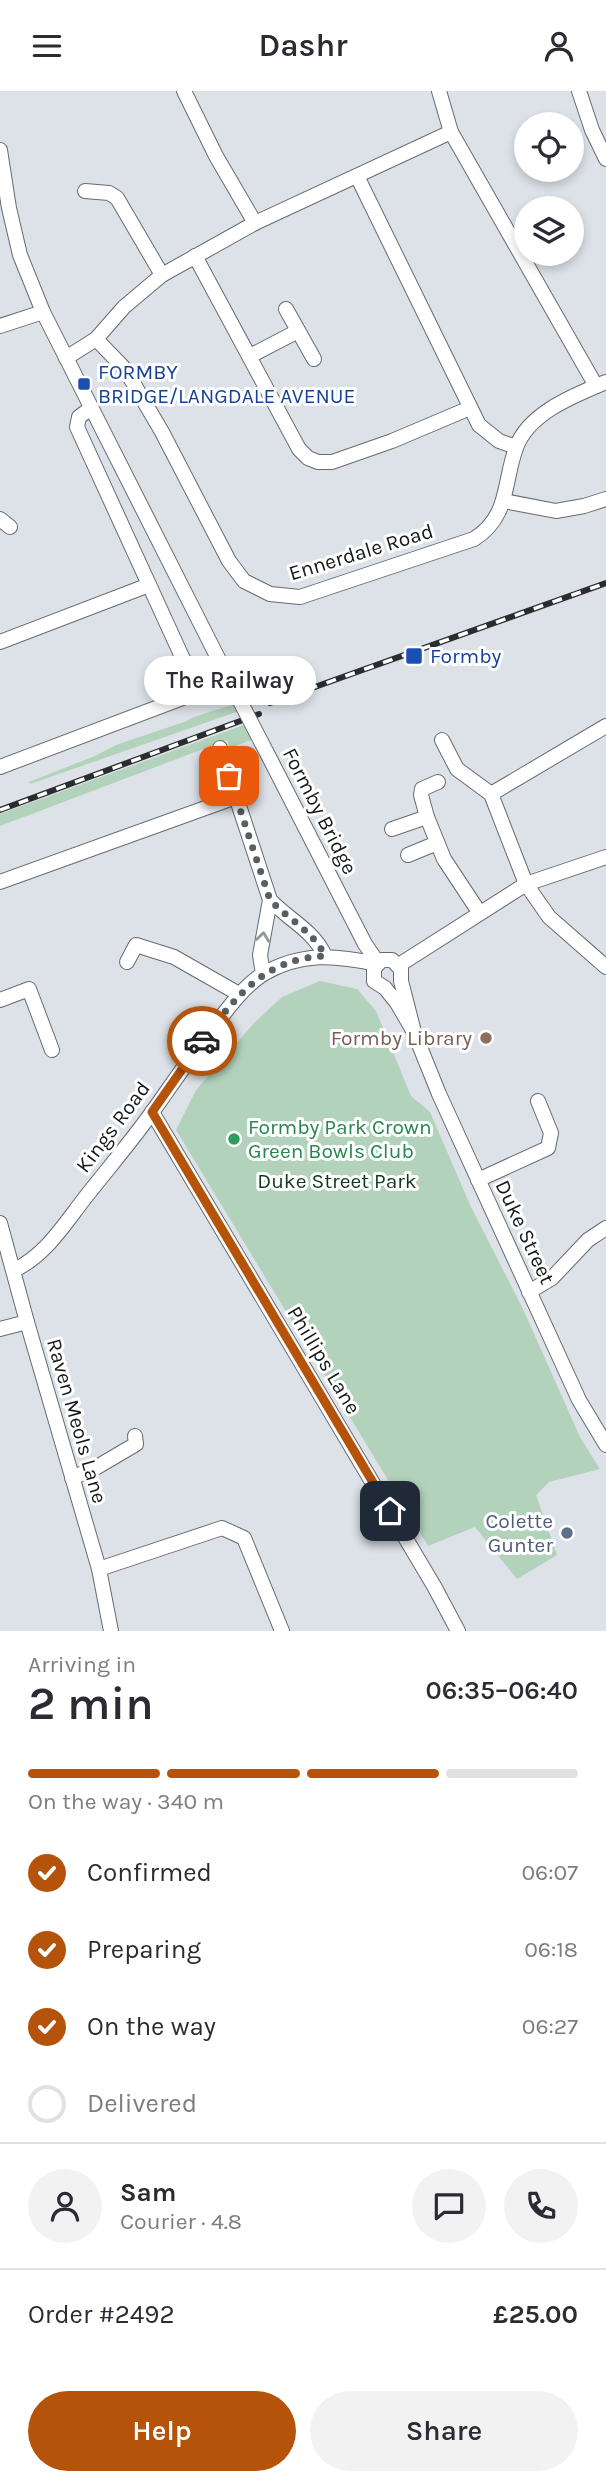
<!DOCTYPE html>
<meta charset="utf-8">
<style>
:root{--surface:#fff;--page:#f2f2f3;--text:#2b2b33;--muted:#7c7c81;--line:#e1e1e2;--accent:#b45309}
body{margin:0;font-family:Karla,sans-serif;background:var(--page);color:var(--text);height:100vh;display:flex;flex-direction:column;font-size:26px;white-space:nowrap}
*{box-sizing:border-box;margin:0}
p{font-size:23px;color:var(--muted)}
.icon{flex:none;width:38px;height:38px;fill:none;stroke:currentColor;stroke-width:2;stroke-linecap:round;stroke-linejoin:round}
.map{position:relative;height:1540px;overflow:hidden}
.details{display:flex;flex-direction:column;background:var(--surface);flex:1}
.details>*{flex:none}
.tools{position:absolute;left:514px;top:21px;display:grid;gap:14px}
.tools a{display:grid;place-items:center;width:70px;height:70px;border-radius:50%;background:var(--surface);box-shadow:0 4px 10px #0003;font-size:35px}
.pin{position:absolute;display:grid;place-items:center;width:60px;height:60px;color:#fff;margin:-30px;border-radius:14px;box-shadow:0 4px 10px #0006}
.courier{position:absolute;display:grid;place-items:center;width:70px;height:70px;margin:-35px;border:5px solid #b45309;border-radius:50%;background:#fff;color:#222;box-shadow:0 2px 9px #0007}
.bubble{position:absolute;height:49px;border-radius:24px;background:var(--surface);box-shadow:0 4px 10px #0003;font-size:23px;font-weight:600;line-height:49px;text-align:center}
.headline em{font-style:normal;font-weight:600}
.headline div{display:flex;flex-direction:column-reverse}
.headline{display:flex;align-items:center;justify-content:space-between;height:119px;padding:0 28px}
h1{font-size:46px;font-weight:600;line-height:52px}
.bar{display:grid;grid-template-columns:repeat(4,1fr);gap:10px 7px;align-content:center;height:84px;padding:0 28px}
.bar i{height:9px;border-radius:5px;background:var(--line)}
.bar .on{background:var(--accent)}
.bar p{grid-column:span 4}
.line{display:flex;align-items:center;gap:18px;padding:0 28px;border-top:2px solid var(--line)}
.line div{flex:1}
.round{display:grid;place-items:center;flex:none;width:74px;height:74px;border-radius:37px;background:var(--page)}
ol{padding:0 28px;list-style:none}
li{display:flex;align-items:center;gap:21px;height:77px}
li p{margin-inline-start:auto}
li .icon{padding:7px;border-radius:50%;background:var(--accent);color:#fff;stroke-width:4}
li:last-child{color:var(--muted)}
li i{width:38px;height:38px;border:4px solid var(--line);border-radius:50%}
.cta{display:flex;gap:14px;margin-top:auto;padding:14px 28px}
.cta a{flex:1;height:80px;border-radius:42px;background:var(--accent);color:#fff;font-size:28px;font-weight:600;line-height:80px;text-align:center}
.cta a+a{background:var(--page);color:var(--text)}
header{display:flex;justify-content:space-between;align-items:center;height:91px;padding:0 28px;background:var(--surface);font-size:32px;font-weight:600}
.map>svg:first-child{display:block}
.green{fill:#b3d2bb}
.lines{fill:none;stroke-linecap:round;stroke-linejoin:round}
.minor-casing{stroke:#666b70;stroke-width:16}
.minor{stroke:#fff;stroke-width:14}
.rail-casing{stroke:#2a2d2f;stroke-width:6}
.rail{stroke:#fff;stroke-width:3.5;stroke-dasharray:10;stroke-linecap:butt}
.minor-bridge-casing{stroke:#666b70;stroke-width:16;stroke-linecap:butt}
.minor-bridge{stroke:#fff;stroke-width:14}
.oneway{stroke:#969798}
.done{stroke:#5b5e61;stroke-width:7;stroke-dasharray:0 12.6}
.route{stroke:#b45309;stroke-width:9}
.transit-dot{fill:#1a4fb4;stroke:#fff;stroke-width:2.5}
.education-dot{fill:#8d6e63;stroke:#fff;stroke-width:2.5}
.leisure-dot{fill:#2e9e5b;stroke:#fff;stroke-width:2.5}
.service-dot{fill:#5c6f8a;stroke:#fff;stroke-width:2.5}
.labels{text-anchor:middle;stroke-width:6;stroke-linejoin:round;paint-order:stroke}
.transit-label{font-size:21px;fill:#164399;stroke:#fff;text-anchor:start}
.street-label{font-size:21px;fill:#151719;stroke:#fff}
.education-label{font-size:21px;fill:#785e54;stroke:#fff;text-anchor:end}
.leisure-label{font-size:21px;fill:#27864d;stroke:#fff;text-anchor:start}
.park-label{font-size:21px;fill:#0e391f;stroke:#fff}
.service-label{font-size:21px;fill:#4e5e75;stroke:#fff;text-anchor:end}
</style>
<header><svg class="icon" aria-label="menu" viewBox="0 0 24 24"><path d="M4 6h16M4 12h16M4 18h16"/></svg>Dashr<svg class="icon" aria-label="person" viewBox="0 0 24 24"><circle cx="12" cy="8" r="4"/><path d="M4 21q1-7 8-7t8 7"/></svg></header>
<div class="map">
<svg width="606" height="1540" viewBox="0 0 606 1540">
<rect width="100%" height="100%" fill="#dce2e8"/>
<g class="green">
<polygon points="241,611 245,618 30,693 29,691 95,665 116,654 187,630 191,627"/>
<polygon points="252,631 259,646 230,657 227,649 0,735 0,723"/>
<polygon points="320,890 357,898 376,920 411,1005 430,1021 471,1116 523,1218 580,1346 600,1378 549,1391 536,1404 557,1464 517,1488 475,1436 428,1455 176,1039 196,999 254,932 282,906"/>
</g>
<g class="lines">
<defs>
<g id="minor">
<polyline points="184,0 216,65 255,132"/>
<polyline points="439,0 451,41 596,295"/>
<polyline points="579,0 592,39 606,68"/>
<polyline points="0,59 9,117 20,164 43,221 227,585"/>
<polyline points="357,85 479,334 499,350 516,356"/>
<polyline points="85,100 109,102 117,107 162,184"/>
<polyline points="195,165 299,358 308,367 318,371 332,371 392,350 470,317"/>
<polyline points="286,218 314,268"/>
<polyline points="0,235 43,221"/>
<path d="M96 248 125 278 162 341 229 470 244 490 270 503 300 506 474 448C510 425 503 392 516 357 528 322 575 304 606 291"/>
<polyline points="250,265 298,240"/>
<polyline points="66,267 96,248 124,216 162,184 255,132 451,41"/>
<polyline points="504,410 556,420 584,415 606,408"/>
<polyline points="0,428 10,436"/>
<polyline points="0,551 149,494"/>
<polyline points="442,649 457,678 491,703 526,793 549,826 606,876"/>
<path d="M220 657 270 809C289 829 313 839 325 865"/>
<polyline points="269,666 365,853 378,872"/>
<polyline points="0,676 201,600 183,568 77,336 79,326 91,317"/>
<polyline points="491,703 606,635"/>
<polyline points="427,726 421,704 422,698 438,691"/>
<polyline points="392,738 427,726 444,768 479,821"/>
<polyline points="408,764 437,752"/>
<polyline points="0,791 236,706"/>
<polyline points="127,871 136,854 174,866 239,903"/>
<polyline points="399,874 526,793 606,766"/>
<polyline points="263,883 260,864 270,809"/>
<polyline points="0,909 29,898 52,959"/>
<polyline points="414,941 397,912 385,897 374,890 374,877 382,869 392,869 401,878 401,890 414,941 439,1003 579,1309 606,1354"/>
<polyline points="152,1021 434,1495 458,1540"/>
<polyline points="478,1089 548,1057 551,1042 538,1010"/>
<polyline points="0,1132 27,1231 99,1478 111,1540"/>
<path d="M14 1179C43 1166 62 1137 81 1112 105 1081 131 1051 153 1020 175 989 196 958 219 929 232 912 245 895 263 883 301 861 335 864 377 873"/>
<polyline points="529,1201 552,1187 588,1149 606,1137"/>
<polyline points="0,1238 27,1231"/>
<polyline points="72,1387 97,1376 136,1353 135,1345"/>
<polyline points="99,1478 222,1437 244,1447 282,1540"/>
</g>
</defs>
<use href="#minor" class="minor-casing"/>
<use href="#minor" class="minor"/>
<defs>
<g id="rail">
<polyline points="270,612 606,492"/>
<polyline points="0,719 259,623"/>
</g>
</defs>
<use href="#rail" class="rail-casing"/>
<use href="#rail" class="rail"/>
<defs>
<polyline id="minor-bridge" points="227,585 269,666"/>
</defs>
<use href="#minor-bridge" class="minor-bridge-casing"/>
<use href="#minor-bridge" class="minor-bridge"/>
</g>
<defs><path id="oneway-chevron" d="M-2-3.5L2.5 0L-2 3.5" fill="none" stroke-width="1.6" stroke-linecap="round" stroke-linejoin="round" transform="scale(1.75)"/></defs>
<use class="oneway" href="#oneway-chevron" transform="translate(263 846) rotate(-82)"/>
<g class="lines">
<path class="done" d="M202 950C237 905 263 868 325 865 313 840 289 829 270 809L229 685"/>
<polyline class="route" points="202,950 152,1021 390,1420"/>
</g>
<g class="transit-dot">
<rect x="77" y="286" width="14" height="14" rx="3.5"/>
<rect x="405" y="556" width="18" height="18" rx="3.5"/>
</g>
<circle class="education-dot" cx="486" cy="947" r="7"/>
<circle class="leisure-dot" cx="234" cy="1048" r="7"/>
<circle class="service-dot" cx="567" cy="1442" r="7"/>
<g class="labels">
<g class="transit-label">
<text x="98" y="288">FORMBY<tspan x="98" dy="24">BRIDGE/LANGDALE AVENUE</tspan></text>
<text x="430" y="572">Formby</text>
</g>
<g class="street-label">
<text transform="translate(361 461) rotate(-17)" y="7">Ennerdale Road</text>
<text transform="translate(320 720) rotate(63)" y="7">Formby Bridge</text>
<text transform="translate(113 1036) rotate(-53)" y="7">Kings Road</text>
<text transform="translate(525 1141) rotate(65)" y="7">Duke Street</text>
<text transform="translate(324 1269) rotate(59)" y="7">Phillips Lane</text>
<text transform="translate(77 1330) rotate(74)" y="7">Raven Meols Lane</text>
</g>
<g class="education-label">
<text x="472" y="954">Formby Library</text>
</g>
<g class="leisure-label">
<text x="248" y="1043">Formby Park Crown<tspan x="248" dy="24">Green Bowls Club</tspan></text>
</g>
<g class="park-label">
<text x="337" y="1097">Duke Street Park</text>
</g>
<g class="service-label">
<text x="553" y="1437">Colette<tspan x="553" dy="24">Gunter</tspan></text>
</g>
</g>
</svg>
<div class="tools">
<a><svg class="icon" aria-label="locate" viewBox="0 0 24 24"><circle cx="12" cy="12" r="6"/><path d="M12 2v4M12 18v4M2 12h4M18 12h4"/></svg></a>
<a><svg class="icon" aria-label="layers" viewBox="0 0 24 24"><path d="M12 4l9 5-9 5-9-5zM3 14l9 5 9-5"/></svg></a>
</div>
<div class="pin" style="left:229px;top:685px;background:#ea580c"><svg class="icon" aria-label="bag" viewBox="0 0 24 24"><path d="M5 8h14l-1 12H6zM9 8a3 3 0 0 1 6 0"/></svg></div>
<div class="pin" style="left:390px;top:1420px;background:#1f2937"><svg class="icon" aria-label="home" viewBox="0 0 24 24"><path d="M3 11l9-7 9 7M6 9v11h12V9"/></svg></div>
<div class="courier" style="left:202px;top:950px"><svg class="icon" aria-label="car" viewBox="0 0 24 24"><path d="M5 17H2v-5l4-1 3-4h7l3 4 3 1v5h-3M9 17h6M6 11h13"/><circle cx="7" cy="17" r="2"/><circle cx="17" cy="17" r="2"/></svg></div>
<div class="bubble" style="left:144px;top:565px;width:172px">The Railway</div>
</div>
<section class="details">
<div class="headline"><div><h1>2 min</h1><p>Arriving in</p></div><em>06:35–06:40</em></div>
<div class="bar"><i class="on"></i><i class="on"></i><i class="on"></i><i></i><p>On the way · 340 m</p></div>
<ol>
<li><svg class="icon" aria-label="check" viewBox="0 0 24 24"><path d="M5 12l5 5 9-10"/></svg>Confirmed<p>06:07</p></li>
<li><svg class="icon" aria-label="check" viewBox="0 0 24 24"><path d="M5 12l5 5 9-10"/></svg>Preparing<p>06:18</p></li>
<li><svg class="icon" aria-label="check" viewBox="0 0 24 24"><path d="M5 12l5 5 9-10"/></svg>On the way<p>06:27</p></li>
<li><i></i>Delivered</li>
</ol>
<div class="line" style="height:126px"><a class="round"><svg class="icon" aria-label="person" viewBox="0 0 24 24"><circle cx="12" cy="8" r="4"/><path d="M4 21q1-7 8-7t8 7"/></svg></a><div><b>Sam</b><p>Courier · 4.8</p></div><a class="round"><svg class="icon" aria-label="chat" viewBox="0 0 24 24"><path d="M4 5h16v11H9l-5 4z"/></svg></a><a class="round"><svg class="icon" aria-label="phone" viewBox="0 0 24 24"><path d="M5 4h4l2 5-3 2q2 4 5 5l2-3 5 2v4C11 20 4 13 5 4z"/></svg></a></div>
<div class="line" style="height:91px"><div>Order #2492</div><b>£25.00</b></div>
<div class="cta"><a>Help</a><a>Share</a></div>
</section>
